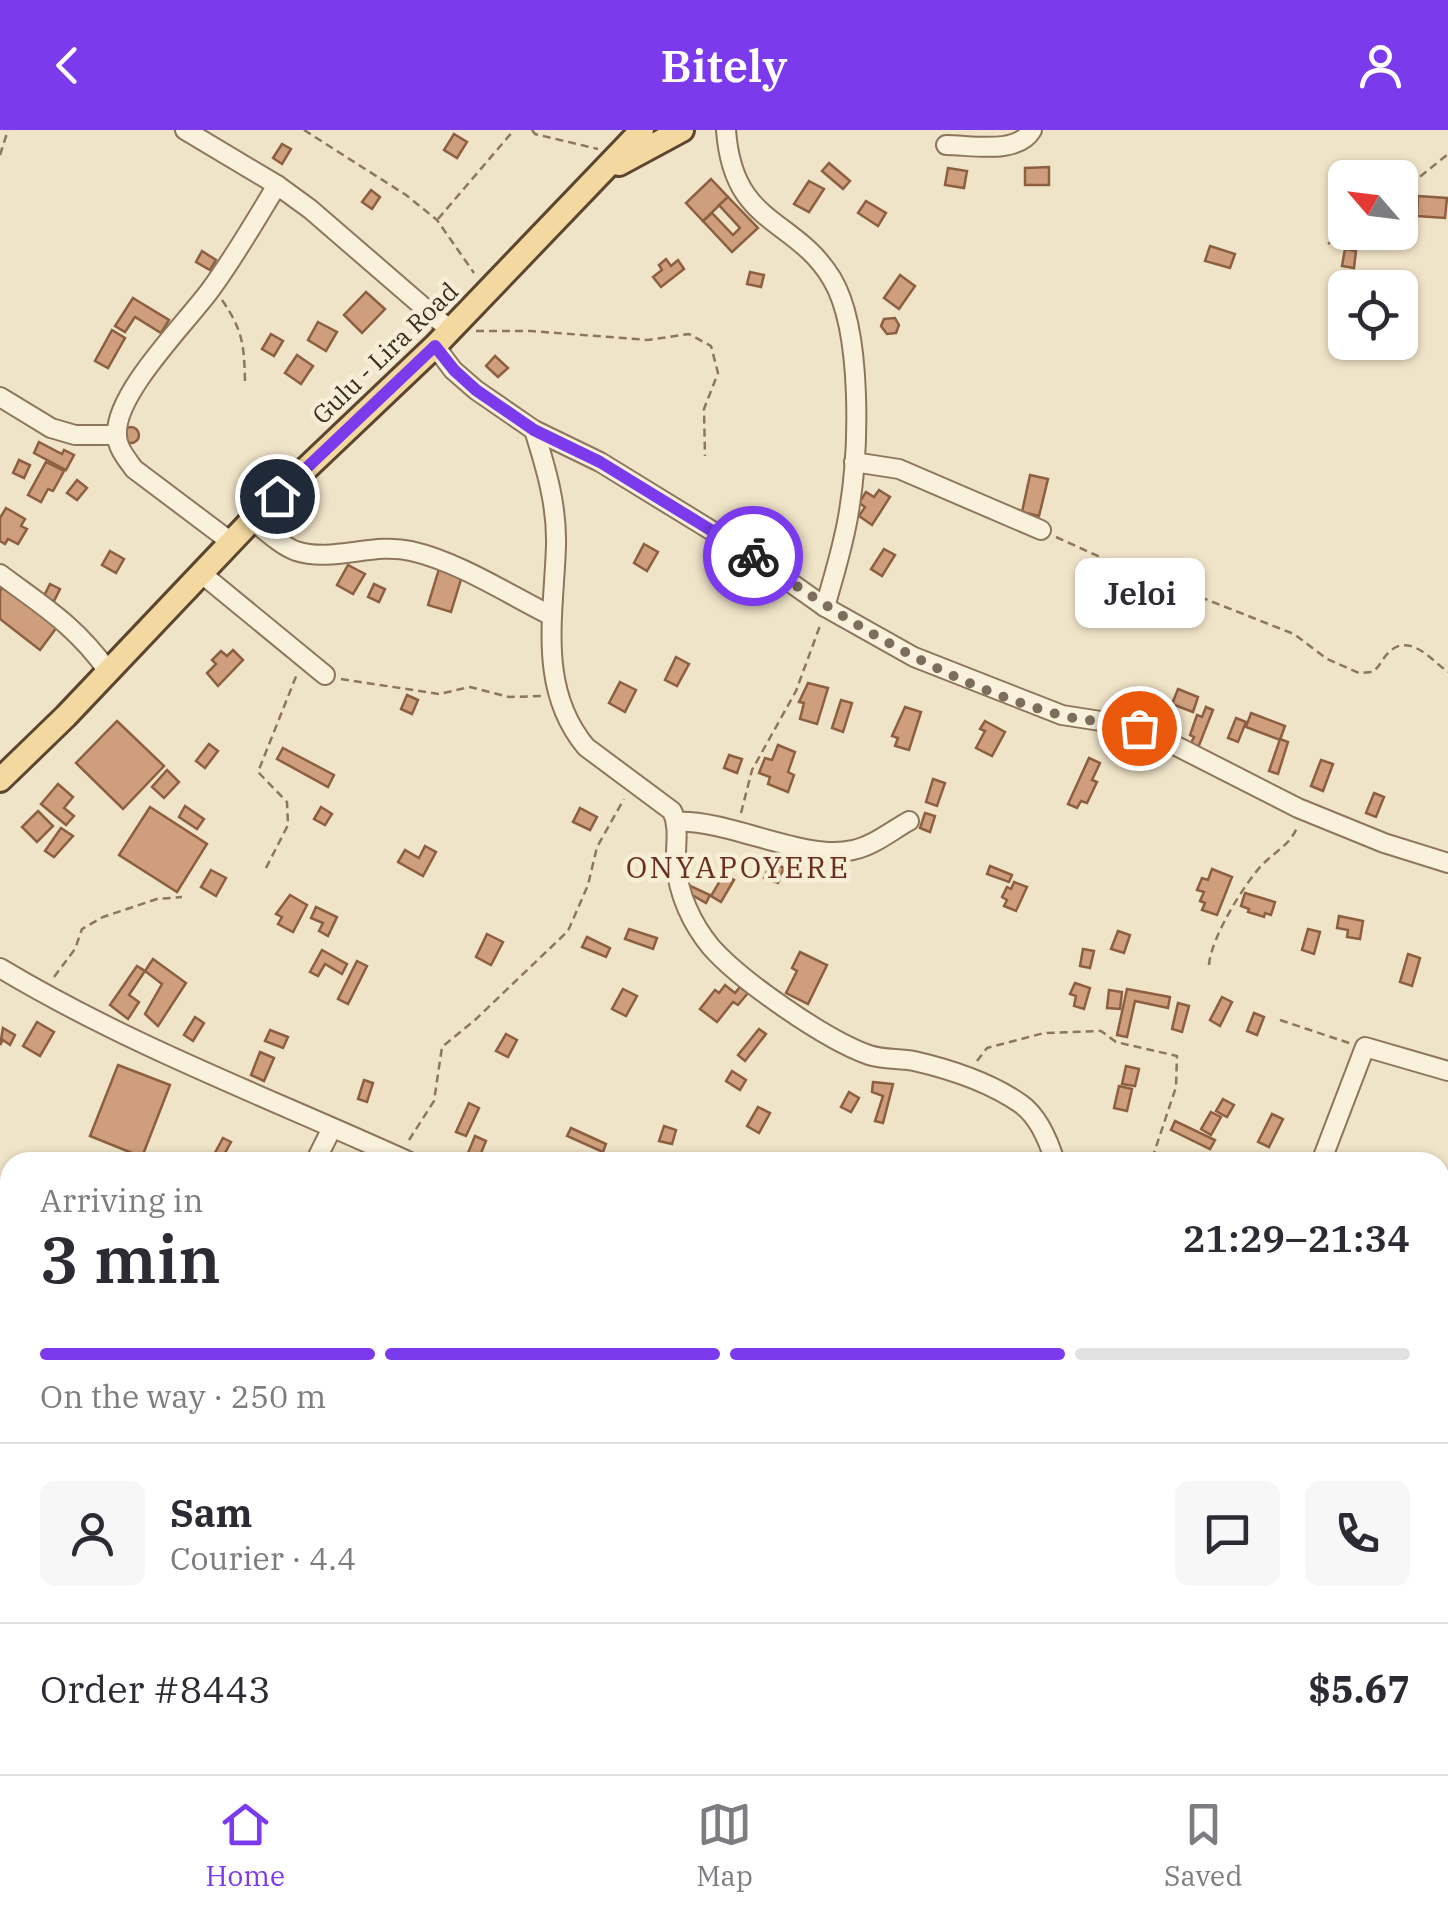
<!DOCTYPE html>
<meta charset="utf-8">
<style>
:root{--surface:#fff;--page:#f7f7f7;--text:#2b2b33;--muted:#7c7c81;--line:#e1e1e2;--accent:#7c3aed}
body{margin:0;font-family:"IBM Plex Serif",serif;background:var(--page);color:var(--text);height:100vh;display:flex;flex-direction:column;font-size:38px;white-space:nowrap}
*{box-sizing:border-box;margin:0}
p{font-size:32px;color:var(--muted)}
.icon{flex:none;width:55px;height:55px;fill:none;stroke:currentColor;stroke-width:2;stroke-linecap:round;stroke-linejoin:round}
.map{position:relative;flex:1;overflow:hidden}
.side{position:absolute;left:0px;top:1022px;width:1450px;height:622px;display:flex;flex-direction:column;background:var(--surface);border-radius:30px 30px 0 0;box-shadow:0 2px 8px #0004}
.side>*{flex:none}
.needle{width:65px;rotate:298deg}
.tools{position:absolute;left:1328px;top:30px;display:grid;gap:20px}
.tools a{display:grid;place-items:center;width:90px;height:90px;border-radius:15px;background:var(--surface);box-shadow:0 2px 8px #0004;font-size:50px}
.pin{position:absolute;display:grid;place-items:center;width:85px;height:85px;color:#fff;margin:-42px;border:5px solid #fff;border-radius:50%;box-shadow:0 2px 10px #0007}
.courier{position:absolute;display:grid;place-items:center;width:100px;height:100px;margin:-50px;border:8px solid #7c3aed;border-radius:50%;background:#fff;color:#222;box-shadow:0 2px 12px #0007}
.bubble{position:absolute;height:70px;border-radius:15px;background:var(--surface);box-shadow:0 2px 8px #0004;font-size:32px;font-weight:600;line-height:70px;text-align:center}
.summary em{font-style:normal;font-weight:600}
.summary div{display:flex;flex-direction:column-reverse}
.summary{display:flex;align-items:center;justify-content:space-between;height:170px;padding:0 40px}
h1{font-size:65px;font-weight:600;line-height:75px}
.bar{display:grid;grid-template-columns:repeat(4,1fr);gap:15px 10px;align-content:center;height:120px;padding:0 40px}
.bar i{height:12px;border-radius:8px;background:var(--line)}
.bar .selected{background:var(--accent)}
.bar p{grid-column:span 4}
.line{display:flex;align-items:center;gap:25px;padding:0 40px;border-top:2px solid var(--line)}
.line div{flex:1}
.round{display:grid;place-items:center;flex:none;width:105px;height:105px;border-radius:15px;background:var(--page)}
header{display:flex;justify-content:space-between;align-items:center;height:130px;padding:0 40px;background:var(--accent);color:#fff;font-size:45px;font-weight:600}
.dock{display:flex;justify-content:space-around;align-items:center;height:140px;border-top:2px solid var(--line);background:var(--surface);font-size:28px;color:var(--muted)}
.dock a{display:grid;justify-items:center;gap:5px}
.dock .selected{color:var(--accent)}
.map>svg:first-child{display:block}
.green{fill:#c9cf9b}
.building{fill:#cf9f7d;stroke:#8d5f41;stroke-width:2.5}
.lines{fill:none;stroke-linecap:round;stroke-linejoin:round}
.minor-casing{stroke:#8d765c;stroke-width:22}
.major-casing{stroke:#5b4430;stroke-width:28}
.path{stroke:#8d765c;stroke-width:2.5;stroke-dasharray:8 5;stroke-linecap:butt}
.minor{stroke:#faf1dc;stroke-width:18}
.major{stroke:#f3d9a0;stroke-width:22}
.done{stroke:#7c6e5b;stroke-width:10;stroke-dasharray:0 18}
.route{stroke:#7c3aed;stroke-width:12}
.labels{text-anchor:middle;stroke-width:9;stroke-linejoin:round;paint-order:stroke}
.street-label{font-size:25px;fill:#3d2e20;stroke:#f7eed8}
.quarter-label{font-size:30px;letter-spacing:2.5px;fill:#6b2e1e;stroke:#f7eed8}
</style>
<header><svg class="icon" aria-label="back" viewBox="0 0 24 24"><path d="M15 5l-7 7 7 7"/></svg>Bitely<svg class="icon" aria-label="person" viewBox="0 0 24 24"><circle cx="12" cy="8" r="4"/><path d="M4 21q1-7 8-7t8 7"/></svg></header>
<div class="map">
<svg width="1448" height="1644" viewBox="0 0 1448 1644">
<rect width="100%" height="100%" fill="#f0e4c8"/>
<polygon class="green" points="1157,1635 1232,1635 1227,1644 1158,1644 1154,1641"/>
<g class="building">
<polygon points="454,4 467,12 457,28 444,20"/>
<polygon points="282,14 291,19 282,34 273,28"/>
<polygon points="829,33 850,51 843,59 822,41"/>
<polygon points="1049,37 1049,55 1025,55 1025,38"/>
<polygon points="948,38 967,41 964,58 945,55"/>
<polygon points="711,49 728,67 703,91 686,73"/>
<polygon points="809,51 824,59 809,82 794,74"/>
<polygon points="371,60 380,67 372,79 362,72"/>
<polygon points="1418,66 1447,68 1445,88 1417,86"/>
<polygon points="728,67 758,98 732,122 703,91 712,83 733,105 740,98 719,75"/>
<polygon points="866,71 886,83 878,96 858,83"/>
<polygon points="1210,116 1235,124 1230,138 1205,131"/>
<polygon points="1345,119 1356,121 1354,138 1342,136"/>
<polygon points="202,121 216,130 210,140 196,132"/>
<polygon points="666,129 671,136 678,130 684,139 661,157 653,147 662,140 659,135"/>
<polygon points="750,142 764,145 761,157 747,154"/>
<polygon points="900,145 915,156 899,179 884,168"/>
<polygon points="366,162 385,179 362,203 344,185"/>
<polygon points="133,168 169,190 161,203 135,187 125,202 115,196"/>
<polygon points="895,188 899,195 896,203 887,204 881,196 884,189"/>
<polygon points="318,192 337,202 326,221 308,210"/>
<polygon points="112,200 125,208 108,238 95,231"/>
<polygon points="271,204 283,211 274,226 262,219"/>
<polygon points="297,225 313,236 301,254 285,243"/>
<polygon points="495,226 508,238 498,247 486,236"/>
<circle cx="131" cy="305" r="8"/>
<polygon points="39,312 62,324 64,320 74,325 66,340 34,323"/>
<polygon points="19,330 30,335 24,348 13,343"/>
<polygon points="46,332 64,341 53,361 48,359 41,372 28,365"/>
<polygon points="1030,345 1048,349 1039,386 1022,382"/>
<polygon points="77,350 87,358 77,370 67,363"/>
<polygon points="879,360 890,367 872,395 859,386 865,377 859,373 866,362 874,367"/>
<polygon points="6,378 25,389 21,396 27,399 18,414 8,409 5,414 0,411 0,388"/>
<polygon points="644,414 658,422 647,441 634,433"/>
<polygon points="884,419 895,425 882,446 871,439"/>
<polygon points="110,421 124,429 116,443 102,435"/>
<polygon points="348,435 365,444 353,464 337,455"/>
<polygon points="439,439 462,446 451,482 428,475"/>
<polygon points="6,452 60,493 40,520 0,489 0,461"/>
<polygon points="50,454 60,459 53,473 43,468"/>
<polygon points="374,454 385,459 379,472 368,467"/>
<polygon points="233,520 243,530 218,556 207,543 216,534 212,530 221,521 227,526"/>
<polygon points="676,527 689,534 677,556 665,550"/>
<polygon points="620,552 636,560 625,582 609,573"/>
<polygon points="808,553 828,558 817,594 800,589 804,573 799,572"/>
<polygon points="1178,559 1198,567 1193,582 1172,574"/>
<polygon points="407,565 418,570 412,584 401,579"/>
<polygon points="841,570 852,573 843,602 832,598"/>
<polygon points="905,577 921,582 909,620 895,616 898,608 892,606"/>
<polygon points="1206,577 1213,580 1198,618 1190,615 1194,607 1190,605 1197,585 1202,587"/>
<polygon points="1251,583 1285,596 1280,610 1246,597"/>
<polygon points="1236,588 1246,592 1238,612 1228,608"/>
<polygon points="117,591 164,636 123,679 76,633"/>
<polygon points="985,591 1005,602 992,626 976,618 985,601 980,599"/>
<polygon points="1280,609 1288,612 1278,644 1269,641"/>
<polygon points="209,614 218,621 205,638 196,631"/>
<polygon points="778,615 795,622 788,642 794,645 788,662 768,654 770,647 759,643 765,628 772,630"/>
<polygon points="283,618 334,645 328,657 277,629"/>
<polygon points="729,625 742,629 737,643 724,638"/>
<polygon points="1089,628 1100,633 1092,650 1097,652 1087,673 1081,671 1077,678 1068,674"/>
<polygon points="1321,630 1333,634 1323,661 1311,656"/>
<polygon points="167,640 179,652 164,668 152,657"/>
<polygon points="933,649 945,653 937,676 926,672"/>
<polygon points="58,654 73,667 64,678 74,686 66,695 41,674"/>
<polygon points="1374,663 1384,667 1376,687 1366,683"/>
<polygon points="185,676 204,689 197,699 179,687"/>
<polygon points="150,677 207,714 177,762 119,725"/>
<polygon points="321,677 332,684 325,695 314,689"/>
<polygon points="580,678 597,687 590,700 573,692"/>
<polygon points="38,681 53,696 37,712 22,697"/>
<polygon points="925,683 935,686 930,702 920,698"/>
<polygon points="61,698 73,706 54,727 45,721"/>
<polygon points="425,716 436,722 423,746 398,732 405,720 419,728"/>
<polygon points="771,732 784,738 778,753 764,748"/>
<polygon points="990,736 1012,745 1009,752 987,744"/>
<polygon points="1212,739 1232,747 1217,785 1202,780 1205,773 1200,771 1204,762 1197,760 1202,748 1208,750"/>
<polygon points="211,740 226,748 216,766 201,757"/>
<polygon points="724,744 734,750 721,772 711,766"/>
<polygon points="1014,752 1027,757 1016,781 1004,776 1007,770 1002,767 1007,757 1011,759"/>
<polygon points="686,754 710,765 706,773 685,761"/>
<polygon points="1245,763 1275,772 1271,785 1265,783 1264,787 1248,782 1249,779 1241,776"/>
<polygon points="290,765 307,775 293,802 278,794 282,787 276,784"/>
<polygon points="316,777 337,787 328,806 319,801 323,793 311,788"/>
<polygon points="1339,786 1363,791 1360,809 1347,807 1348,800 1337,798"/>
<polygon points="629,799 657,808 653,819 625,809"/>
<polygon points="1308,799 1320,802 1314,824 1302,820"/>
<polygon points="1118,801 1130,805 1124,823 1111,819"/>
<polygon points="487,804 503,812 491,835 476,827"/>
<polygon points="587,807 610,818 606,827 582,817"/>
<polygon points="1083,819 1094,821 1090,838 1080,836"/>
<polygon points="322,820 347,834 342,844 325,834 318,846 310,842"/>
<polygon points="800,822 827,835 808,874 786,863 797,841 792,838"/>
<polygon points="1408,824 1420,828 1412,856 1400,852"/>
<polygon points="153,829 186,853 158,896 145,884 162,854 145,841"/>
<polygon points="357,831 367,836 348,874 338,869"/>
<polygon points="137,836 145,841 129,865 139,872 128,889 110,875"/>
<polygon points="1075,853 1090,858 1084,879 1074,876 1076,866 1070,864"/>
<polygon points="725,855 735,863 740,857 748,863 738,875 733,872 717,892 700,879 715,860 719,863"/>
<polygon points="623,859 637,866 626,886 612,879"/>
<polygon points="1127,859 1170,867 1168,878 1135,871 1127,907 1117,905"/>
<polygon points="1109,860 1122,862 1120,879 1107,878"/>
<polygon points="1222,867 1232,872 1220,896 1210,890"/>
<polygon points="1178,873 1189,876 1182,902 1172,899"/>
<polygon points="1254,883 1264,887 1257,905 1247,901"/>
<polygon points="195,887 204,893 193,911 184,905"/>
<polygon points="37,892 54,902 40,926 23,916"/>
<polygon points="3,898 15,905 10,915 3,910 0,915"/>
<polygon points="759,899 766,904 745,931 738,925"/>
<polygon points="270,900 288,907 283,918 265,911"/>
<polygon points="506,904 517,910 508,927 496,921"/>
<polygon points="260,922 274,928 264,951 251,945"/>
<polygon points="118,935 170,955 142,1027 90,1006"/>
<polygon points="1126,936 1139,939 1135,956 1122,954"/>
<polygon points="732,941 746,950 740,960 726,951"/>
<polygon points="364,950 373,953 367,972 358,969"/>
<polygon points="873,952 893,954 883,993 875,991 883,966 872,962"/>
<polygon points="1119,956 1132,959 1127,981 1114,978"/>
<polygon points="849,962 859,968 851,982 841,977"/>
<polygon points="1223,969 1234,975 1227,987 1216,981"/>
<polygon points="469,973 479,978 466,1006 456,1002"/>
<polygon points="758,977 770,983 759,1003 747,996"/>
<polygon points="1211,982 1221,987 1211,1005 1201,999"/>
<polygon points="1272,984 1283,989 1269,1017 1258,1012"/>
<polygon points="1175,991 1215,1010 1210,1019 1171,1000"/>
<polygon points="664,996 676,1000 672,1014 659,1011"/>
<polygon points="571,998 606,1014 603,1022 567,1006"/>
<polygon points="475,1006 486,1011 479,1028 468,1023"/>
<polygon points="223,1008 231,1012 220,1032 210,1032"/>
<polygon points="4,1142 10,1145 10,1163 0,1159"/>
<polygon points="2,1231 10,1236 10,1266 4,1277 0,1275"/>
<polygon points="558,1635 584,1635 581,1644 555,1644"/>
<polygon points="1267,1635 1289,1635 1285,1644 1264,1641"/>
</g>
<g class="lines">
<defs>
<g id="minor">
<polyline points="185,0 277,55 310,79 450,200"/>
<path d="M726 0C733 97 794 86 832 149 863 201 859 322 849 381 844 414 834 445 825 477"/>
<path d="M946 15C972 15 1017 25 1032 0"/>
<polyline points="435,216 453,240 476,260 534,300 600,332 753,426 825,477 914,527 1062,585 1139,597 1298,678 1384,713 1448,733"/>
<polyline points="0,267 51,298 75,305 116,305"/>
<path d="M534 300C546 338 557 375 556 415 554 485 537 558 586 617L672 681C680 697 675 716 676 734 678 764 692 794 711 817 741 851 826 910 869 925 884 930 899 928 914 931 949 939 991 953 1021 974 1039 987 1049 1012 1055 1032"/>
<polyline points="854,332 899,339 1041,400"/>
<path d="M252 390C265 400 280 415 296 421 333 433 373 412 411 421 459 432 506 463 550 485"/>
<path d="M231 412 134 339C127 329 117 318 117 305 114 264 187 192 211 159 235 126 256 90 277 55"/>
<path d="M0 444C44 477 75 495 108 541"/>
<polyline points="202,444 325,545"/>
<path d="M677 692C728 689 806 732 853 720 873 716 891 701 909 691"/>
<path d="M0 838C130 916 272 969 410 1032"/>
<polyline points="315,1032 332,998"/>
<polyline points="1321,1032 1365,917 1448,941"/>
<polyline points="1440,1142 1448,1146"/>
<polyline points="0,1216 10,1222"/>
<polyline points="1440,1423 1448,1425"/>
<polyline points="1137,1644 1142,1635"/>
</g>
<g id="major">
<polyline points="619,34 682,0"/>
<polyline points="0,650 66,586 252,390 435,216 642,0"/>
</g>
</defs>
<use href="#minor" class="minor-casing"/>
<use href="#major" class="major-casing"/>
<g class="path">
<polyline points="304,0 406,65 437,90 474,143"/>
<polyline points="532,0 535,4 598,19"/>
<polyline points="0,25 8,0"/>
<polyline points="1400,63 1448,24"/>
<polyline points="438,89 514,0"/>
<polyline points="1328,114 1346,102"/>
<path d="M222 170C243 201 244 214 245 251"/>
<polyline points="476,201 531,201 648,210 689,204 711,216 718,243 704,279 705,326"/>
<path d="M1056 407 1111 432 1294 504 1327 529 1359 543 1373 542C1380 536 1382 529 1389 522 1410 502 1432 531 1448 542"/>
<polyline points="341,549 439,564 470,557 509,567 544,566"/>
<polyline points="741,683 752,640 796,561 821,493"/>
<polyline points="266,738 288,695 287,672 258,642 297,544"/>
<path d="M1209 835C1211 808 1243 756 1261 736 1275 721 1291 715 1298 695"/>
<polyline points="54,847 75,819 82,799 103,787 157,769 182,767"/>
<polyline points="1280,890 1349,913"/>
<polyline points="977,931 987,918 1044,903 1101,901 1116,912 1177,926 1176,957 1151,1032"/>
<polyline points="409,1010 434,971 442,917 475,890 568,801 588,755 597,717 624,669"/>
<polyline points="415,1644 421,1635"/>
</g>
<use href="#minor" class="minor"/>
<use href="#major" class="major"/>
</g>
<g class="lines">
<path class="done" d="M753 426C848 493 950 556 1064 586 1089 592 1114 591 1139 598"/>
<polyline class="route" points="277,366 435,216 454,240 476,260 534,300 600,332 753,426"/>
</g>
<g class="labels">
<g class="street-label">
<text transform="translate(385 223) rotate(-44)" y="9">Gulu - Lira Road</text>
</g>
<g class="quarter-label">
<text x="738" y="748">ONYAPOYERE</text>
</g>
</g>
</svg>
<div class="tools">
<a><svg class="needle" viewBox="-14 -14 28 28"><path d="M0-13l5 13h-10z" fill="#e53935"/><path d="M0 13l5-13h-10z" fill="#7c7c81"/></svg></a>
<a><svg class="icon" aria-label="locate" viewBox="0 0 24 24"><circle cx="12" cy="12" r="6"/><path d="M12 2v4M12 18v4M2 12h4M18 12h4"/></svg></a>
</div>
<div class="pin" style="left:1139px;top:598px;background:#ea580c"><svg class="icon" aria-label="bag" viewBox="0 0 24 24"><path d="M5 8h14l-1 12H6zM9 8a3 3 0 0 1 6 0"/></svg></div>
<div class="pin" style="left:277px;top:366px;background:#1f2937"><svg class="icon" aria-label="home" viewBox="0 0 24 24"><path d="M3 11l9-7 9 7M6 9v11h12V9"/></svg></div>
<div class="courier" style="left:753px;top:426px"><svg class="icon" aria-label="bike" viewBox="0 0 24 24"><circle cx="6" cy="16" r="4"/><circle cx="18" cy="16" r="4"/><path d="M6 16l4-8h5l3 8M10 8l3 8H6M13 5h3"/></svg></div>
<div class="bubble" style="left:1075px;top:428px;width:130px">Jeloi</div>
<section class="side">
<div class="summary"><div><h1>3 min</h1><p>Arriving in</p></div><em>21:29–21:34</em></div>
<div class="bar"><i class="selected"></i><i class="selected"></i><i class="selected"></i><i></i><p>On the way · 250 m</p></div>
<div class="line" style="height:180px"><a class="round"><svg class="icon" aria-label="person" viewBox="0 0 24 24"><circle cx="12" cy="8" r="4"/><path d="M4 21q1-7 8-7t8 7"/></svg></a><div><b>Sam</b><p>Courier · 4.4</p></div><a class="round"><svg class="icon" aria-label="chat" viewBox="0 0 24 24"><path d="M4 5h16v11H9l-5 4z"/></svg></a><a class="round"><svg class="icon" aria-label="phone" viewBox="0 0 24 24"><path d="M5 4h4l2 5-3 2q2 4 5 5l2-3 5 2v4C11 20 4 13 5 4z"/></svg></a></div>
<div class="line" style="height:130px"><div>Order #8443</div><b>$5.67</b></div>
</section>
</div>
<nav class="dock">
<a class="selected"><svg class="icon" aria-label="home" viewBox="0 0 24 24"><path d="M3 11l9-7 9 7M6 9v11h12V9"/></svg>Home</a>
<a><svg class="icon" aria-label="map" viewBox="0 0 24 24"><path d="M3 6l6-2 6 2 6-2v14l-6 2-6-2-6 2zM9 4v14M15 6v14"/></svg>Map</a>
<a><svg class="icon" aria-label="saved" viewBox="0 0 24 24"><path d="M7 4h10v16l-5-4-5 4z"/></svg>Saved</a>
</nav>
